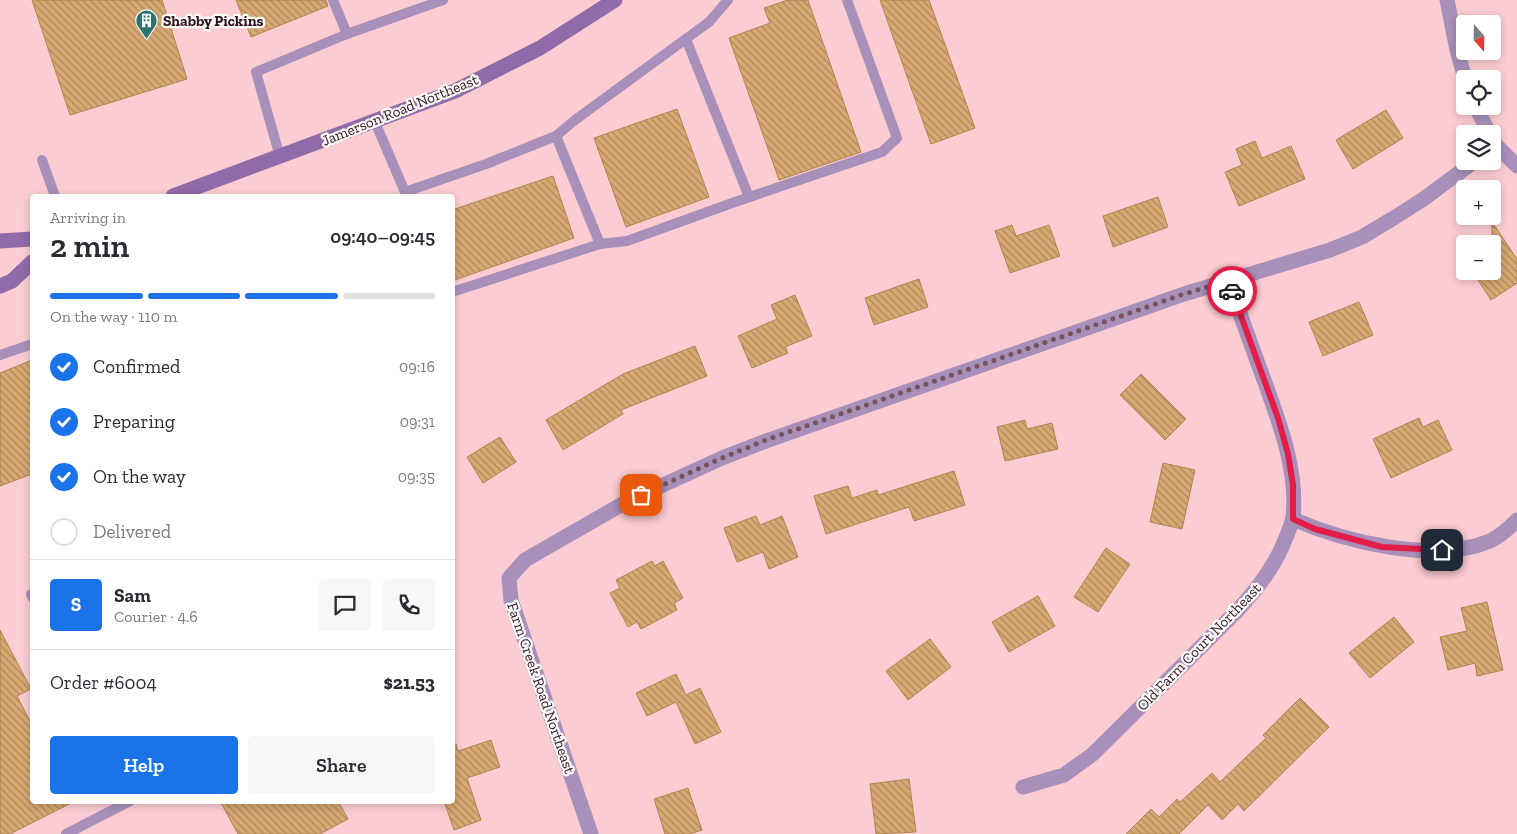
<!DOCTYPE html>
<meta charset="utf-8">
<style>
:root{--surface:#fff;--page:#f7f7f7;--text:#2b2b33;--muted:#7c7c81;--line:#e1e1e2;--accent:#1a73e8}
body{margin:0;font-family:"Zilla Slab",serif;background:var(--page);color:var(--text);height:100vh;display:flex;flex-direction:column;font-size:19px;white-space:nowrap}
*{box-sizing:border-box;margin:0}
p{font-size:16px;color:var(--muted)}
.icon{flex:none;width:28px;height:28px;fill:none;stroke:currentColor;stroke-width:2;stroke-linecap:round;stroke-linejoin:round}
.map{position:relative;flex:1;overflow:hidden}
.details{position:absolute;left:30px;top:194px;width:425px;height:610px;display:flex;flex-direction:column;background:var(--surface);border-radius:5px;box-shadow:0 2px 8px #0003}
.details>*{flex:none}
.needle{width:32px;rotate:160deg}
.controls{position:absolute;left:1456px;top:15px;display:grid;gap:10px}
.controls a{display:grid;place-items:center;width:45px;height:45px;border-radius:5px;background:var(--surface);box-shadow:0 2px 8px #0003;font-size:25px}
.pin{position:absolute;display:grid;place-items:center;width:42px;height:42px;color:#fff;margin:-21px;border-radius:10px;box-shadow:0 2px 8px #0006}
.courier{position:absolute;display:grid;place-items:center;width:50px;height:50px;margin:-25px;border:4px solid #e11d48;border-radius:50%;background:#fff;color:#222;box-shadow:0 1px 6px #0007}
.headline em{font-style:normal;font-weight:600}
.headline div{display:flex;flex-direction:column-reverse}
.headline{display:flex;align-items:center;justify-content:space-between;height:85px;padding:0 20px}
h1{font-size:32px;font-weight:600;line-height:38px}
.bar{display:grid;grid-template-columns:repeat(4,1fr);gap:8px 5px;align-content:center;height:60px;padding:0 20px}
.bar i{height:6px;border-radius:4px;background:var(--line)}
.bar .current{background:var(--accent)}
.bar p{grid-column:span 4}
.line{display:flex;align-items:center;gap:12px;padding:0 20px;border-top:1px solid var(--line)}
.line div{flex:1}
.round{display:grid;place-items:center;flex:none;width:52px;height:52px;border-radius:5px;background:var(--page)}
ol{padding:0 20px;list-style:none}
li{display:flex;align-items:center;gap:15px;height:55px}
li p{margin-inline-start:auto}
li .icon{padding:5px;border-radius:50%;background:var(--accent);color:#fff;stroke-width:4}
li:last-child{color:var(--muted)}
li i{width:28px;height:28px;border:2px solid var(--line);border-radius:50%}
.button{display:flex;gap:10px;margin-top:auto;padding:10px 20px}
.button a{flex:1;height:58px;border-radius:5px;background:var(--accent);color:#fff;font-size:20px;font-weight:600;line-height:58px;text-align:center}
.button a+a{background:var(--page);color:var(--text)}
.map>svg:first-child{display:block}
.building{fill:url(#building-back-hatch);stroke:#b0844e}
.lines{fill:none;stroke-linecap:round;stroke-linejoin:round}
.lane{stroke:#a890ba;stroke-width:10}
.street{stroke:#a890ba;stroke-width:15}
.secondary{stroke:#8f6ba9;stroke-width:15}
.done{stroke:#765459;stroke-width:5;stroke-dasharray:0 9}
.route{stroke:#e11d48;stroke-width:6}
.labels{text-anchor:middle;stroke-width:4.5;stroke-linejoin:round;paint-order:stroke}
.poi-label{font-size:15px;font-weight:bold;fill:#2f1318;stroke:#fbfbfb;text-anchor:start}
.street-label{font-size:15px;fill:#2f1318;stroke:#fbfbfb}
</style>
<div class="map">
<svg width="1517" height="834" viewBox="0 0 1517 834">
<defs>
<pattern id="building-back-hatch" width="6" height="6" patternUnits="userSpaceOnUse" patternTransform="scale(1.25)"><rect width="6" height="6" fill="#d7a973"/><path d="M-1 5l2 2M0 0l6 6M5-1l2 2" fill="none" stroke="#af885d"/></pattern>
</defs>
<rect width="100%" height="100%" fill="#fbccd2"/>
<g class="building">
<polygon points="32,0 162,0 187,79 70,115"/>
<polygon points="236,0 326,0 328,6 251,37"/>
<polygon points="788,0 808,0 861,152 779,180 729,38 770,23 764,8"/>
<polygon points="880,0 929,0 975,128 931,144"/>
<polygon points="677,109 709,197 626,227 594,138"/>
<polygon points="1386,110 1403,138 1353,169 1336,140"/>
<polygon points="1255,141 1262,158 1291,146 1305,179 1239,206 1225,172 1242,165 1236,149"/>
<polygon points="553,176 574,238 452,281 452,210"/>
<polygon points="1158,197 1168,227 1113,247 1103,216"/>
<polygon points="1492,222 1517,259 1517,283 1491,300 1472,271 1492,271"/>
<polygon points="1012,225 1016,236 1049,225 1060,256 1010,273 995,231"/>
<polygon points="919,279 928,307 874,325 865,298"/>
<polygon points="795,295 812,336 785,347 788,353 752,368 738,336 777,319 771,305"/>
<polygon points="1359,302 1373,335 1323,356 1309,322"/>
<polygon points="695,346 707,376 621,410 623,414 563,450 546,420 623,374"/>
<polygon points="32,360 32,474 0,486 0,373"/>
<polygon points="1141,374 1186,419 1165,440 1120,395"/>
<polygon points="1419,418 1423,427 1438,420 1452,450 1391,478 1373,439"/>
<polygon points="1025,420 1027,429 1052,423 1058,449 1005,461 997,427"/>
<polygon points="500,437 516,462 483,483 467,457"/>
<polygon points="1163,463 1195,470 1182,529 1150,522"/>
<polygon points="954,471 965,505 914,521 909,507 826,534 814,496 848,486 852,498 877,490 878,495"/>
<polygon points="756,516 760,525 782,516 798,557 769,569 763,552 737,562 724,528"/>
<polygon points="1106,548 1130,564 1098,612 1074,597"/>
<polygon points="652,561 655,566 663,561 683,598 674,603 677,610 641,629 637,622 628,627 610,593 620,588 616,580"/>
<polygon points="1038,596 1055,626 1009,652 992,622"/>
<polygon points="1487,602 1503,670 1477,676 1475,663 1448,670 1440,637 1467,631 1461,608"/>
<polygon points="1394,617 1414,642 1370,678 1349,653"/>
<polygon points="0,630 31,689 17,696 32,725 32,801 75,801 10,834 0,834"/>
<polygon points="930,639 951,667 908,700 886,671"/>
<polygon points="676,674 686,695 700,688 721,732 695,744 676,702 647,716 636,693"/>
<polygon points="1300,698 1329,727 1244,811 1238,804 1222,820 1208,805 1179,834 1126,834 1151,809 1159,817 1177,799 1180,802 1212,773 1220,782 1266,738 1263,735"/>
<polygon points="491,740 500,767 467,778 481,820 454,830 444,801 452,801 452,745 456,744 458,751"/>
<polygon points="909,779 916,832 876,834 870,784"/>
<polygon points="688,788 702,830 690,834 665,834 654,799"/>
<polygon points="220,801 338,801 348,819 320,834 238,834"/>
</g>
<g class="lines">
<g class="lane">
<polyline points="333,0 347,34"/>
<polyline points="686,39 749,197"/>
<polyline points="375,122 405,192 486,164 556,136 575,120 709,22 728,0"/>
<polyline points="556,136 600,244"/>
<polyline points="280,157 256,72 347,34 443,0"/>
<polyline points="42,160 55,196"/>
<polyline points="452,292 600,244 627,241 735,202 882,152 897,138 847,0"/>
<polyline points="0,355 32,344"/>
<polyline points="31,594 32,597"/>
<polyline points="66,834 130,801"/>
</g>
<g class="street">
<polyline points="1447,0 1457,50 1465,79"/>
<polyline points="1475,106 1490,134"/>
<polyline points="1492,139 1496,145 1517,166"/>
<path d="M1293 519C1345 542 1435 564 1490 541 1499 537 1510 527 1517 520"/>
<path d="M1023 787 1064 775 1093 754 1237 611C1258 588 1276 565 1287 535 1289 530 1292 523 1293 517 1298 469 1279 422 1263 377 1251 345 1240 313 1228 281"/>
<polyline points="591,834 511,600 509,578 525,560 626,502 722,458 766,441 1184,294 1330,250 1362,237 1392,219 1422,200 1475,161"/>
</g>
<g class="secondary">
<polyline points="173,196 455,91 540,48 615,0"/>
<polyline points="0,241 32,239"/>
<polyline points="0,286 12,281 32,262"/>
</g>
</g>
<g class="lines">
<polyline class="done" points="641,495 722,458 766,440 1184,294 1228,281 1232,291"/>
<polyline class="route" points="1232,291 1278,418 1288,454 1293,485 1293,519 1315,529 1382,547 1442,550"/>
</g>
<defs>
<symbol id="building-pin" viewBox="-11 -11 22 30"><path d="M0 17L-7.5 6A9.5 9.5 0 1 1 7.5 6Z" fill="#2a736f" stroke="#fbfbfb"/><path d="M-4-6H4V6H1V3H-1V6H-4ZM-2.5-4.3h1.7v1.8h-1.7ZM.8-4.3h1.7v1.8H.8ZM-2.5-1h1.7V.8h-1.7ZM.8-1h1.7V.8H.8Z" fill="#fff"/></symbol>
</defs>
<g fill-rule="evenodd">
<use href="#building-pin" x="134" y="8" width="25" height="34"/>
</g>
<g class="labels">
<g class="poi-label">
<text x="163" y="26">Shabby Pickins</text>
</g>
<g class="street-label">
<text transform="translate(400 110) rotate(-22)" y="5">Jamerson Road Northeast</text>
<text transform="translate(1199 647) rotate(-46)" y="5">Old Farm Court Northeast</text>
<text transform="translate(541 688) rotate(71)" y="5">Farm Creek Road Northeast</text>
</g>
</g>
</svg>
<div class="controls">
<a><svg class="needle" viewBox="-14 -14 28 28"><path d="M0-13l5 13h-10z" fill="#e53935"/><path d="M0 13l5-13h-10z" fill="#7c7c81"/></svg></a>
<a><svg class="icon" aria-label="locate" viewBox="0 0 24 24"><circle cx="12" cy="12" r="6"/><path d="M12 2v4M12 18v4M2 12h4M18 12h4"/></svg></a>
<a><svg class="icon" aria-label="layers" viewBox="0 0 24 24"><path d="M12 4l9 5-9 5-9-5zM3 14l9 5 9-5"/></svg></a>
<a>+</a>
<a>−</a>
</div>
<div class="pin" style="left:641px;top:495px;background:#ea580c"><svg class="icon" aria-label="bag" viewBox="0 0 24 24"><path d="M5 8h14l-1 12H6zM9 8a3 3 0 0 1 6 0"/></svg></div>
<div class="pin" style="left:1442px;top:550px;background:#1f2937"><svg class="icon" aria-label="home" viewBox="0 0 24 24"><path d="M3 11l9-7 9 7M6 9v11h12V9"/></svg></div>
<div class="courier" style="left:1232px;top:291px"><svg class="icon" aria-label="car" viewBox="0 0 24 24"><path d="M5 17H2v-5l4-1 3-4h7l3 4 3 1v5h-3M9 17h6M6 11h13"/><circle cx="7" cy="17" r="2"/><circle cx="17" cy="17" r="2"/></svg></div>
<section class="details">
<div class="headline"><div><h1>2 min</h1><p>Arriving in</p></div><em>09:40–09:45</em></div>
<div class="bar"><i class="current"></i><i class="current"></i><i class="current"></i><i></i><p>On the way · 110 m</p></div>
<ol>
<li><svg class="icon" aria-label="check" viewBox="0 0 24 24"><path d="M5 12l5 5 9-10"/></svg>Confirmed<p>09:16</p></li>
<li><svg class="icon" aria-label="check" viewBox="0 0 24 24"><path d="M5 12l5 5 9-10"/></svg>Preparing<p>09:31</p></li>
<li><svg class="icon" aria-label="check" viewBox="0 0 24 24"><path d="M5 12l5 5 9-10"/></svg>On the way<p>09:35</p></li>
<li><i></i>Delivered</li>
</ol>
<div class="line" style="height:90px"><b class="round" style="background:var(--accent);color:#fff">S</b><div><b>Sam</b><p>Courier · 4.6</p></div><a class="round"><svg class="icon" aria-label="chat" viewBox="0 0 24 24"><path d="M4 5h16v11H9l-5 4z"/></svg></a><a class="round"><svg class="icon" aria-label="phone" viewBox="0 0 24 24"><path d="M5 4h4l2 5-3 2q2 4 5 5l2-3 5 2v4C11 20 4 13 5 4z"/></svg></a></div>
<div class="line" style="height:65px"><div>Order #6004</div><b>$21.53</b></div>
<div class="button"><a>Help</a><a>Share</a></div>
</section>
</div>
